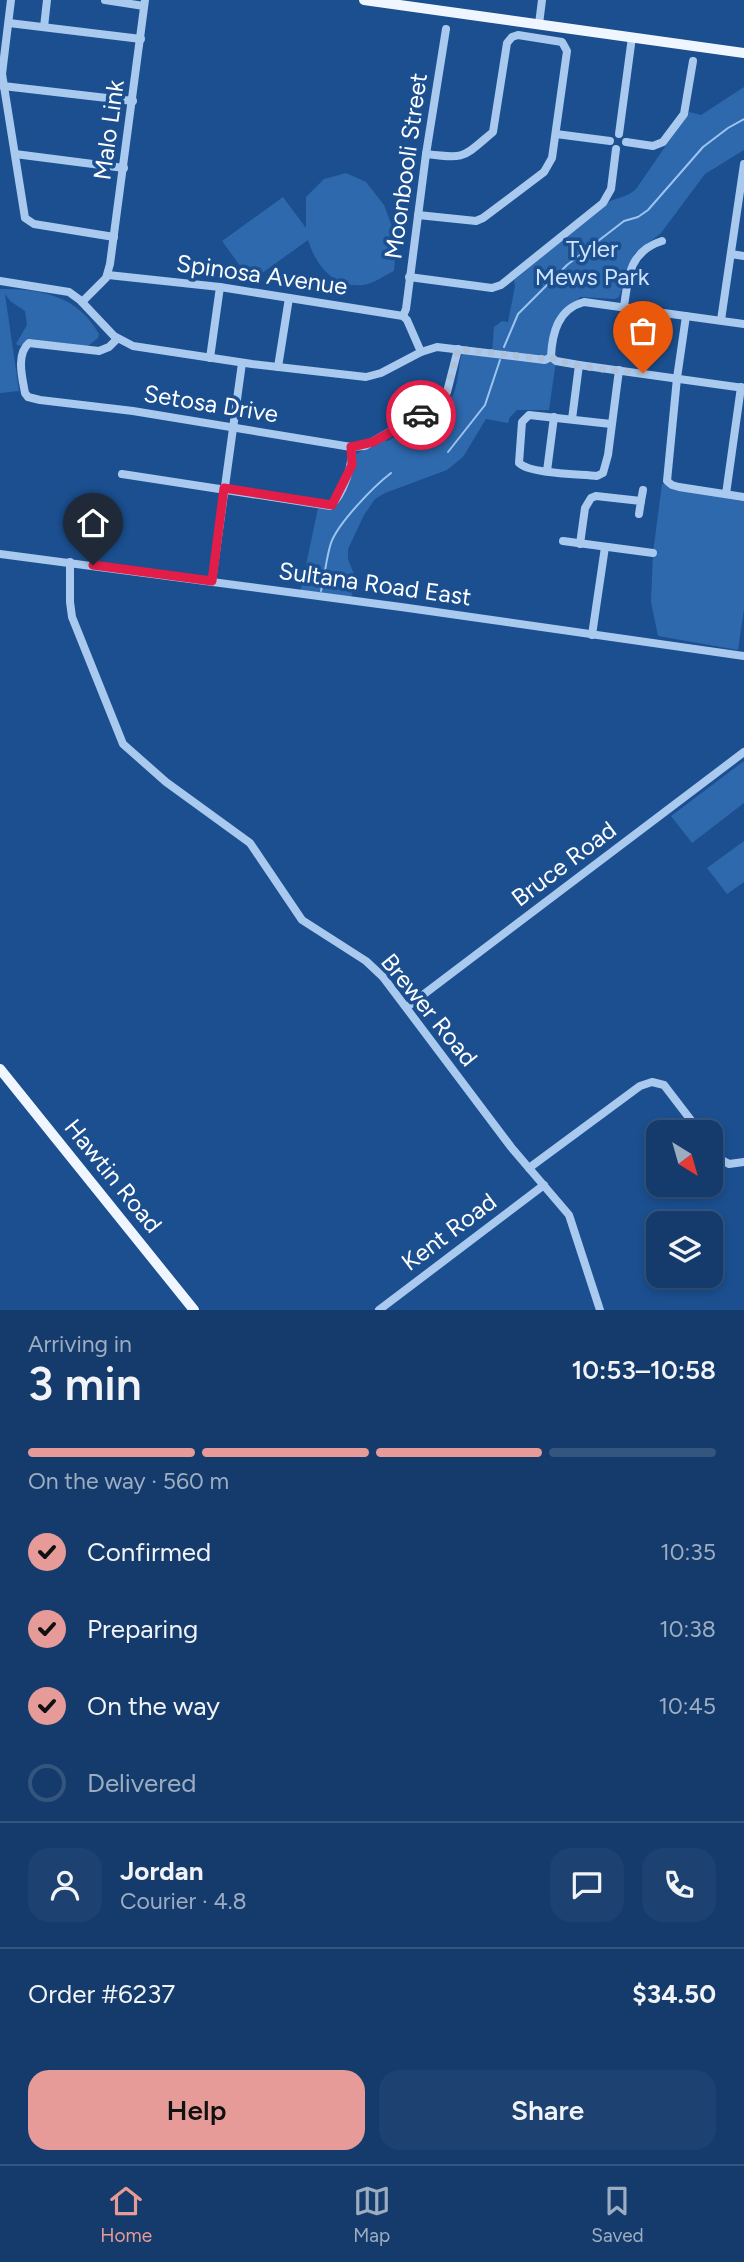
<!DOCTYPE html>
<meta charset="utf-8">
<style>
:root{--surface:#143b6b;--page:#1d4271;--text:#f1f3f6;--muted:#9dadc1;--line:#33557e;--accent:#e69b98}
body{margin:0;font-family:Figtree,sans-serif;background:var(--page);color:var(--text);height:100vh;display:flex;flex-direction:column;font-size:26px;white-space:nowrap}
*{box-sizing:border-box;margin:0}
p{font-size:23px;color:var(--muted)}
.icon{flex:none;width:38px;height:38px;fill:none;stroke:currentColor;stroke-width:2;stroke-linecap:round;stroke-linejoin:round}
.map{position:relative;height:1310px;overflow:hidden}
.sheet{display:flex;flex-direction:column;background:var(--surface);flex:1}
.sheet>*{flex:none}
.needle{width:46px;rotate:143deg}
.tools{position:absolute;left:646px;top:1120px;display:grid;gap:14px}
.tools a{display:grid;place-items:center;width:77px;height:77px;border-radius:14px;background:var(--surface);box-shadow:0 4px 10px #0003,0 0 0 2px var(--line);font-size:35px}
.pin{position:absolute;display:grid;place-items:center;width:60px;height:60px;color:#fff;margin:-72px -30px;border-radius:50% 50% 50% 0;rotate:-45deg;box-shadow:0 0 7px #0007}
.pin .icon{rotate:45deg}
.courier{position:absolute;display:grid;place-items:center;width:70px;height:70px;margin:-35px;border:5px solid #e11d48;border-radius:50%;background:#fff;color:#222;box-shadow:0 2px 9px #0007}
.headline em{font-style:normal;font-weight:600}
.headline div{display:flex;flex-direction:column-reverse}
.headline{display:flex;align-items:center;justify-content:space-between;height:119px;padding:0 28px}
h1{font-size:46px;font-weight:600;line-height:52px}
.bar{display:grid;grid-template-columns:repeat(4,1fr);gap:10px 7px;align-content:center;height:84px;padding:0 28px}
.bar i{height:9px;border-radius:5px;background:var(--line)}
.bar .active{background:var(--accent)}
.bar p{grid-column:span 4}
.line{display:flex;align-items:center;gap:18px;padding:0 28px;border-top:2px solid var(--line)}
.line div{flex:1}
.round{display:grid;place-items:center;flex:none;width:74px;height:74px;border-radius:21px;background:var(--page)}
ol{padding:0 28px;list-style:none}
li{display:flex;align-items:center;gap:21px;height:77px}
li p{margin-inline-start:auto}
li .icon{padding:7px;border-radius:50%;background:var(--accent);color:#111;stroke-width:4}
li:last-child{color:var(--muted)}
li i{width:38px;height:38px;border:4px solid var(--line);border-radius:50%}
.primary-button{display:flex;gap:14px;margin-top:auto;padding:14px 28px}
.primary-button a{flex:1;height:80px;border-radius:21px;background:var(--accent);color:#111;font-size:28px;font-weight:600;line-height:80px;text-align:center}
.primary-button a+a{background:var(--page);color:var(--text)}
.tabs{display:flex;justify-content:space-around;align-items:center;height:98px;border-top:2px solid var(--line);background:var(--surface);font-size:19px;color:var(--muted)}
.tabs a{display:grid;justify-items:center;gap:4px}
.tabs .active{color:var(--accent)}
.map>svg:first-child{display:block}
.green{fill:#2e69ad}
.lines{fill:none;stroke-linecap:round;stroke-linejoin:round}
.stream{stroke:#9cc4f0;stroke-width:2}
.minor{stroke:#a9c9ee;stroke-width:8}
.major{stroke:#f0f6ff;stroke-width:10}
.done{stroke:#afc1d8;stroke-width:7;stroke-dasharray:0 12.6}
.route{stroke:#e11d48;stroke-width:9}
.labels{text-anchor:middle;stroke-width:7;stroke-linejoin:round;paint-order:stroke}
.street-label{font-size:24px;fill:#fff;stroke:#1b4f8f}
.park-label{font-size:24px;fill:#cfe3fa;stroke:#1b4f8f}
</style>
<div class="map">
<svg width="744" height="1310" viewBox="0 0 744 1310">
<rect width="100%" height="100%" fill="#1b4f8f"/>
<g class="green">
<path d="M744 87V150L705 174 661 233 634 254 619 297 615 299 580 297 569 309 552 343 556 361 549 410H517L510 417 508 423 486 419 463 457 447 470 385 493 375 499 364 515 348 549V559L354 574 351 600 300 593 318 508 332 510 336 507 354 467 356 454 383 440 388 441C406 430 447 412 454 393 459 379 458 364 463 350L492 354 494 327 502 321 508 322 515 286 514 280 607 203C619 196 624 199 636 189L689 112 701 115Z"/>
<path d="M346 173 366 182 384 205 397 240 394 271C385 275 373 284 363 285 333 288 316 265 308 240L251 281 222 241 283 197 306 228V197L324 179Z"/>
<path d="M0 289C41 289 77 295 99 334L98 338 88 346 30 339 20 346 16 344 27 325 25 311 10 301 5 294 19 391 0 393Z"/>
<polygon points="662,484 744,497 744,609 738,650 658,636 651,602 653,553"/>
<polygon points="744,761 744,803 692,843 671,816"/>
<polygon points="744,841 744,882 727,894 707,868"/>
</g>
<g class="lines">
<g class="stream">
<polyline points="504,347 518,314 567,265 624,221 638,217 648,210 703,147 728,128 744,119"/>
<polyline points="448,452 485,405 500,360"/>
<path d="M321 591C325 576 326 558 331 543 338 523 374 486 391 473"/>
</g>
<g class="minor">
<polyline points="11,0 2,74 25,218 34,224 114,237"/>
<polyline points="105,0 144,6"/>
<polyline points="9,23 141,39"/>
<polyline points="539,24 542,0"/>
<polyline points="44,27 47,0"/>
<polyline points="3,86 133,101"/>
<polyline points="556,134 610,141"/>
<polyline points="619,134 632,37"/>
<polyline points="626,142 653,146 663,142 684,114 693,61"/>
<polyline points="15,154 124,168"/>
<path d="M418 215 476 221 483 218 544 172 552 158 567 51 562 42 518 35 512 37 507 43 493 132C462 158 466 159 426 154"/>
<polyline points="731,254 744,256"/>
<polyline points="108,275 220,287 403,316 406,309 426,154 446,29"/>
<polyline points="409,277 492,288 501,285 603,203 611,189 616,149"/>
<polyline points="0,281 69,292 80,300 114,336 133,346 252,364 366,377 381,373 421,352 437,347 545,360 551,357 556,361 579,365 744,388"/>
<polyline points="82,302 106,278 110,264 145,0"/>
<path d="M624 307C628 278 629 251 662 241"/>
<polyline points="403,316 407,320 421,352"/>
<polyline points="686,316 677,378 667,481 672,485 679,487 744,497"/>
<polyline points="721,320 744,164"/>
<path d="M117 339 109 347 99 351 29 343C16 354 22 377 25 393L28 397 40 400 133 411 351 447 365 446 440 403 447 392 458 349"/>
<path d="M551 357C552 333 558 309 584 302L744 324"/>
<polyline points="210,358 220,287"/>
<polyline points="278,367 289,298"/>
<polyline points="572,419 579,365"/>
<path d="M611 424 529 415 522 422 519 463C530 474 580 474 597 476L603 473 608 455 619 370"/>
<polyline points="547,471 554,417"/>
<path d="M122 474 330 506C343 496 354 463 351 447"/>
<polyline points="726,494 741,387"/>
<polyline points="641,501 643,490"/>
<polyline points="563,541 653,553"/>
<polyline points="580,544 585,508 591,498 596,496 641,501 639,514"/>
<polyline points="0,554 401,607 744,656"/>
<polyline points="70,562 70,602 72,617 123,744 166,782 250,843 302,920 366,961 383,977 511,1147 569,1215 600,1310"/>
<polyline points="212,581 242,363"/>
<polyline points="592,635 605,547"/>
<polyline points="407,1007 744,752"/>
<polyline points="710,1146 720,1159 729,1164 744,1162"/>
<polyline points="529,1168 640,1086 652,1082 664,1085 700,1132"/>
<polyline points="379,1310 544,1185"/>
</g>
<g class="major">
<polyline points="364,0 744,53"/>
<polyline points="0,1069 194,1310"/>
</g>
</g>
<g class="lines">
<path class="done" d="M421 415 440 403 447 392 458 349 545 359 551 357C564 367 624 371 643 373"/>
<polyline class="route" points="93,565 212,581 224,488 332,505 352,465 351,447 373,442 421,415"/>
</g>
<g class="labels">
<g class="street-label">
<text transform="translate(109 130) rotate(-82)" y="8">Malo Link</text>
<text transform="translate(406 166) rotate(-82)" y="8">Moonbooli Street</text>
<text transform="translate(262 275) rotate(8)" y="8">Spinosa Avenue</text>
<text transform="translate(211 404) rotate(9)" y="8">Setosa Drive</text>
<text transform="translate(375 584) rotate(8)" y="8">Sultana Road East</text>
<text transform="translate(564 864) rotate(-37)" y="8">Bruce Road</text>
<text transform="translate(429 1010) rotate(51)" y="8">Brewer Road</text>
<text transform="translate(113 1176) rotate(51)" y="8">Hawtin Road</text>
<text transform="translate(449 1232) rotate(-37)" y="8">Kent Road</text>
</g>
<g class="park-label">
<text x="592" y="257">Tyler<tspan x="592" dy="28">Mews Park</tspan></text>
</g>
</g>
</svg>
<div class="tools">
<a><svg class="needle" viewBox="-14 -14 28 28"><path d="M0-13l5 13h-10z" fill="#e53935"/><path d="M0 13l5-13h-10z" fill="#9dadc1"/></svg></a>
<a><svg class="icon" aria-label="layers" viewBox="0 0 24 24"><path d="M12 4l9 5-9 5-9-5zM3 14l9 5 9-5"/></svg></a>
</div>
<div class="pin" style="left:643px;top:373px;background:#ea580c"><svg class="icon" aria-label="bag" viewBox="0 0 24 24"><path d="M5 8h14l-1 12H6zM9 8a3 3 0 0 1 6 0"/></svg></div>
<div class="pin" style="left:93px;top:565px;background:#1f2937"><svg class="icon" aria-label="home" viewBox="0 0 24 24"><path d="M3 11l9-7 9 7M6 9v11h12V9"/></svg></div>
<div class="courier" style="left:421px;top:415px"><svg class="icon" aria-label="car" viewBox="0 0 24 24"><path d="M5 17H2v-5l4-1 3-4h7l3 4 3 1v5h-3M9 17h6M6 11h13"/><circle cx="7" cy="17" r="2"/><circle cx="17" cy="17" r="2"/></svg></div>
</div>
<section class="sheet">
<div class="headline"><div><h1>3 min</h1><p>Arriving in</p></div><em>10:53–10:58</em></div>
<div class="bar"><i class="active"></i><i class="active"></i><i class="active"></i><i></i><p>On the way · 560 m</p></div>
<ol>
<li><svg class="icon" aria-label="check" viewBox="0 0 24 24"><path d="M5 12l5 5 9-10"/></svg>Confirmed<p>10:35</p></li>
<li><svg class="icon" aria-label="check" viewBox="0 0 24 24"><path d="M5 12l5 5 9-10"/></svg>Preparing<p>10:38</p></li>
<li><svg class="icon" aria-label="check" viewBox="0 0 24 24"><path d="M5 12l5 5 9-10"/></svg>On the way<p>10:45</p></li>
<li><i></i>Delivered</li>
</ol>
<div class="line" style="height:126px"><a class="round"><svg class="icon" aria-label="person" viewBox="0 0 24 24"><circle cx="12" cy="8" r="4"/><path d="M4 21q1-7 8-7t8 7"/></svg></a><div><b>Jordan</b><p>Courier · 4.8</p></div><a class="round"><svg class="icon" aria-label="chat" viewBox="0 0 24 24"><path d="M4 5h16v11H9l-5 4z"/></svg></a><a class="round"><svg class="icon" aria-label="phone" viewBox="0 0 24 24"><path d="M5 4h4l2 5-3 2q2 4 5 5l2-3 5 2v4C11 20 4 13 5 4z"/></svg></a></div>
<div class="line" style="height:91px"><div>Order #6237</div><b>$34.50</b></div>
<div class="primary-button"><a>Help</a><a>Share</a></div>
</section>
<nav class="tabs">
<a class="active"><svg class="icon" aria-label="home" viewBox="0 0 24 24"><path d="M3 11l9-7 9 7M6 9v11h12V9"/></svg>Home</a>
<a><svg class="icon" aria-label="map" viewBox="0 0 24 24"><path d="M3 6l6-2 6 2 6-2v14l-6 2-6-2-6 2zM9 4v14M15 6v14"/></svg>Map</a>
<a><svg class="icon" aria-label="saved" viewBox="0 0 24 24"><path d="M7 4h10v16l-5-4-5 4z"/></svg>Saved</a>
</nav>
